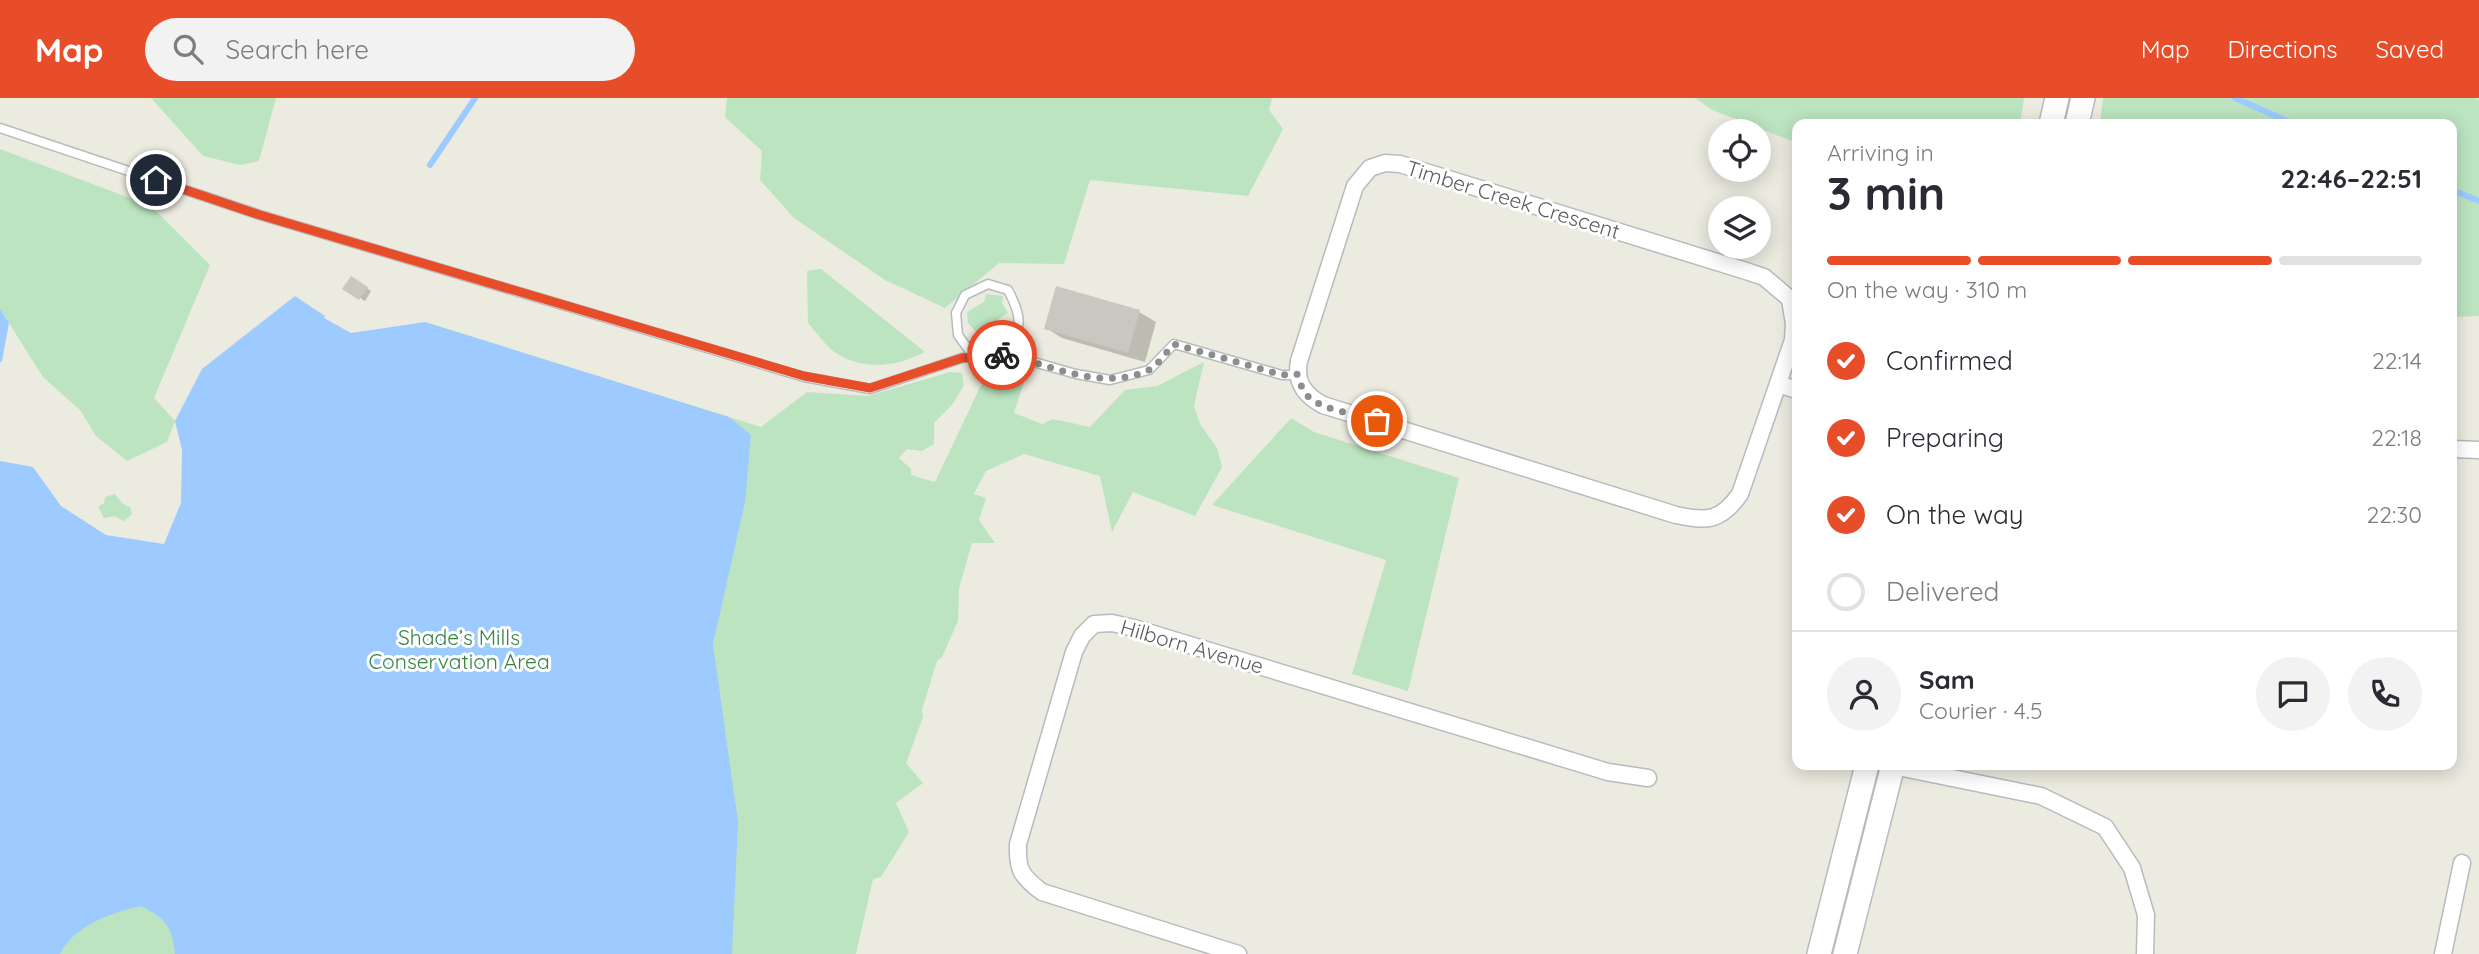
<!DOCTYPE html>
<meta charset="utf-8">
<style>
:root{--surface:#fff;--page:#f2f2f3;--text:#2b2b33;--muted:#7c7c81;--line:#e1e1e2;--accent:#e84d2a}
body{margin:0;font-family:Quicksand,sans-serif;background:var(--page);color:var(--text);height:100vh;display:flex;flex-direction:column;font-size:26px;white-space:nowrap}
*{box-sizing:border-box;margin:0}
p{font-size:23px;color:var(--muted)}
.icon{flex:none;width:38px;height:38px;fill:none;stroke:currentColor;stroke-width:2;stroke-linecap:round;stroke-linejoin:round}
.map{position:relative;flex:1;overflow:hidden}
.sheet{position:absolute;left:1792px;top:21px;width:665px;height:651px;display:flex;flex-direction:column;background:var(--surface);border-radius:14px;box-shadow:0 4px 18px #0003}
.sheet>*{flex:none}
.buttons{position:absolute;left:1708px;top:21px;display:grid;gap:14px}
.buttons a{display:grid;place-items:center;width:63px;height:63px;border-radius:50%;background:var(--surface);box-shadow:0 4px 18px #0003;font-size:35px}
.pin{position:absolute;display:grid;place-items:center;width:60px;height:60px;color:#fff;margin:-30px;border:4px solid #fff;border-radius:50%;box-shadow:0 2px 7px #0007}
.courier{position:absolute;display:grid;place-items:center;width:70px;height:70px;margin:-35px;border:5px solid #e84d2a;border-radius:50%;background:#fff;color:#222;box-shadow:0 2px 9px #0007}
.head em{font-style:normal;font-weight:700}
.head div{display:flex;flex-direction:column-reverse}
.head{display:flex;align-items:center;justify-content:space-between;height:119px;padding:0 35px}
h1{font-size:46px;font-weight:700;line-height:52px}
.bar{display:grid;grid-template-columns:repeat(4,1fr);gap:10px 7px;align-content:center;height:84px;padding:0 35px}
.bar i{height:9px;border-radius:5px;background:var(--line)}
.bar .active{background:var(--accent)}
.bar p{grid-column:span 4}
.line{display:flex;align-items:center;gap:18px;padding:0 35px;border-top:2px solid var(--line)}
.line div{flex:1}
.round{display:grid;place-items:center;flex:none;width:74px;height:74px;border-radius:37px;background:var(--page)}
ol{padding:0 35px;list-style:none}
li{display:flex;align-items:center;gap:21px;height:77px}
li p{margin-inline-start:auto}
li .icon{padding:7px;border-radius:50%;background:var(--accent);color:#fff;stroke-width:4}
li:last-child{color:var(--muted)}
li i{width:38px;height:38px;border:4px solid var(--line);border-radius:50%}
header{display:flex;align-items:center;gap:42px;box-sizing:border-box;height:98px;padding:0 35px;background:var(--accent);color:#fff}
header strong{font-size:33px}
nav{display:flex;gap:38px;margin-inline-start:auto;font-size:24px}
.search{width:490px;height:63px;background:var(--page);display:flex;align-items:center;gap:18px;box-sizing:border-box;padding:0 24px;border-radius:38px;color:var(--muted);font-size:26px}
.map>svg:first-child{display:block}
.green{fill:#bce4c0}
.water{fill:#9dcaff}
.shadow{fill:#0003}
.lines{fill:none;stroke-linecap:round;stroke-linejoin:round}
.stream{stroke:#9dcaff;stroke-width:6}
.building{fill:#c9c7bf}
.lane-casing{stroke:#b8babf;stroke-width:11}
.street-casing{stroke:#b8babf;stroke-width:19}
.secondary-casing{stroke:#b9bbc2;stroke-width:26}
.lane{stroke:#fff;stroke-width:8}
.street{stroke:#fff;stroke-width:16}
.secondary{stroke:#fff;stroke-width:23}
.done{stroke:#8c8e8d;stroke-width:7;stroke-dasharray:0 12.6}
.route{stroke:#e84d2a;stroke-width:9}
.labels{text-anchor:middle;stroke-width:6;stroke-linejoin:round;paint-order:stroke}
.street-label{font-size:21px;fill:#595c61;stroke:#fff}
.park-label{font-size:21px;fill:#358441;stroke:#fff}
</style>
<header>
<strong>Map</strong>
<div class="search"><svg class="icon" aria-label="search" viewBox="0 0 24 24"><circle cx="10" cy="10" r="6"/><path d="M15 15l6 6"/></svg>Search here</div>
<nav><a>Map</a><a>Directions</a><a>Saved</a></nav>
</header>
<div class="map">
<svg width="2479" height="856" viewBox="0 0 2479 856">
<rect width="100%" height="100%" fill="#ecebe0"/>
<g class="green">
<polygon points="151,0 276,0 259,63 240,67 203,58"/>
<polygon points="727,0 1272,0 1269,12 1283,31 1248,98 1090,82 1064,166 999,165 945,210 885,182 794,120 760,82 762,53 725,19"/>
<polygon points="1695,0 2024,0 2020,26 1797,26 1797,45 1712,12"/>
<polygon points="2103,0 2475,0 2479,2 2479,218 2452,219 2452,26 2100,26"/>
<polygon points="0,51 151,108 210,167 154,300 175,323 167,344 127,363 96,338 80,312 43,279 0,211"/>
<path d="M821 171 925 254C897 268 868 273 839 257 828 251 817 235 808 225L807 173Z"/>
<path d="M986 196 1003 198 1002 205 1008 215C997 221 989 230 977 235L968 225 967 214 984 204Z"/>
<polygon points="425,224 761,329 807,294 868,298 950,274 962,275 964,287 952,307 934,325 934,346 922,353 907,351 899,360 911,371 911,377 935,384 980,289 1000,270 1014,272 1026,278 1014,315 1042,326 1053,321 1090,329 1125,292 1157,288 1204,264 1194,308 1200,326 1217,350 1222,369 1195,418 1133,394 1112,434 1100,378 1024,356 986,373 974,396 986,400 979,422 995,445 972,445 959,490 958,523 942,559 937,563 922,612 923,619 906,665 923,685 896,705 909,734 881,779 873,781 856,856 0,856 119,490"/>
<polygon points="1291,320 1314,334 1459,380 1408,593 1352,576 1386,462 1212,407"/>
<polygon points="115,396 123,406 130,409 132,416 124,423 114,418 104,420 98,409 104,405 105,399"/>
</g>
<g class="water">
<path d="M295 198 325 218 324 220 351 235 425 224 729 319 751 337 745 404 713 546 738 724 732 856H175C172 828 166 821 141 808 113 814 73 828 60 856H0V363L33 369 61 408 106 437 164 446 181 405 182 352 175 323 202 271Z"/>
<polygon points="0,211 9,225 2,263 0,265"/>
</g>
<g class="shadow">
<polygon points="351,180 371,193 365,203 345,190"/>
<polygon points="1139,214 1156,224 1145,264 1062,240 1046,230"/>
</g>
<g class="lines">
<g class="stream">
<polyline points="2235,0 2294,26"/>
<polyline points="430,67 475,0"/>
<polyline points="2452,92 2479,103"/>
</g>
</g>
<g class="building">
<polygon points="351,178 368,189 359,202 342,191"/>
<polygon points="1056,188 1140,212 1128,255 1044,231"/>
</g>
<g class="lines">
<defs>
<g id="lane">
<polyline points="0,30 260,117 804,279 870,291 962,260 1009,257 1076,276 1110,282 1149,272 1174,246 1282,277 1297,277"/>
<path d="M974 259 958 237 956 215 965 197 988 186 1008 192C1023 220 1021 227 1009 257"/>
</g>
<g id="street">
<path d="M1385 65 1400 66 1746 173 1764 179 1790 201 1794 226 1793 242 1740 396C1721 423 1707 424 1676 417L1323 307C1304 297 1295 284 1299 263L1355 88 1370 70Z"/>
<polyline points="1778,286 1797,292"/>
<polyline points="2452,351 2479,352"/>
<polyline points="1893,668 2041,698 2105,729 2132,770 2146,817 2145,856"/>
<path d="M1238 856 1042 794C1021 778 1017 772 1018 746L1074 554 1082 538 1094 526 1112 525 1134 530 1608 674 1648 680"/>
<polyline points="2443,856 2462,765"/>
</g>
<g id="secondary">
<polyline points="2051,26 2057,0"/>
<polyline points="2077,26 2083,0"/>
<polyline points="1819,856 1867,667"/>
<polyline points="1845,856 1893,667"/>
</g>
</defs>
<use href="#lane" class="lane-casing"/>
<use href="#street" class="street-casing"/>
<use href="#secondary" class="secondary-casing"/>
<use href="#lane" class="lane"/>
<use href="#street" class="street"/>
<use href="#secondary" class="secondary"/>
</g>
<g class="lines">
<path class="done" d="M1002 257H1009C1053 269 1102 292 1147 273 1157 269 1166 254 1174 246L1282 277 1297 276C1300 285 1303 295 1311 301 1326 312 1358 317 1377 323"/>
<polyline class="route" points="156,82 260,117 804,278 870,290 962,260 1002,257"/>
</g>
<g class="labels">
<g class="street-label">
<text transform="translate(1513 102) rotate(17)" y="7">Timber Creek Crescent</text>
<text transform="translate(1192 549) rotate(16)" y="7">Hilborn Avenue</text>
</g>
<g class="park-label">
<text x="459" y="547">Shade’s Mills<tspan x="459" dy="24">Conservation Area</tspan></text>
</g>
</g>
</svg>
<div class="buttons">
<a><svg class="icon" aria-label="locate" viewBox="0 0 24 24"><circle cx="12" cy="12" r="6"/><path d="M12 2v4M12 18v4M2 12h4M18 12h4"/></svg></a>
<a><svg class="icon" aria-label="layers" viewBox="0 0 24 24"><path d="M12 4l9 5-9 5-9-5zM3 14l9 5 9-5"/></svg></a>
</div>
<div class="pin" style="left:1377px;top:323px;background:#ea580c"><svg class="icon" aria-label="bag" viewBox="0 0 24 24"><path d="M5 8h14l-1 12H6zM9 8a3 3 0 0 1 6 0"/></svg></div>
<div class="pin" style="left:156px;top:82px;background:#1f2937"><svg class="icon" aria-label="home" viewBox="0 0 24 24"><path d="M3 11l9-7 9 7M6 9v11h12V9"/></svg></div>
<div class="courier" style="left:1002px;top:257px"><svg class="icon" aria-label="bike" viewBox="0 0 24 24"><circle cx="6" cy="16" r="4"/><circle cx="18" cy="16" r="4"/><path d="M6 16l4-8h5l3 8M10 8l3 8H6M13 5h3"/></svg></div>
<section class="sheet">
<div class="head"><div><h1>3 min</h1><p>Arriving in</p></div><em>22:46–22:51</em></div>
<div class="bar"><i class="active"></i><i class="active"></i><i class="active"></i><i></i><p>On the way · 310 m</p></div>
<ol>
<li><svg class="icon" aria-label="check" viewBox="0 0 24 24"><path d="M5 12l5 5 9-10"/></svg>Confirmed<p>22:14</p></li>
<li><svg class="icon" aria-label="check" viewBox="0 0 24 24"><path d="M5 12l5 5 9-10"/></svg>Preparing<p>22:18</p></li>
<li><svg class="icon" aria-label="check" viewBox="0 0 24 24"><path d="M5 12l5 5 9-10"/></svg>On the way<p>22:30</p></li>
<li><i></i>Delivered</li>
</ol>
<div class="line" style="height:126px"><a class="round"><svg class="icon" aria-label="person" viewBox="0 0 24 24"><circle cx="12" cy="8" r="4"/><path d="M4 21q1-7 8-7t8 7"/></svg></a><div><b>Sam</b><p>Courier · 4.5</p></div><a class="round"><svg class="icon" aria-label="chat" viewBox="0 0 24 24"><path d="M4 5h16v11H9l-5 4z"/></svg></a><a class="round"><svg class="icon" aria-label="phone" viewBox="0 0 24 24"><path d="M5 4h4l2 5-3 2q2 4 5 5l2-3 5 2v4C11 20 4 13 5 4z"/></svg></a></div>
</section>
</div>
